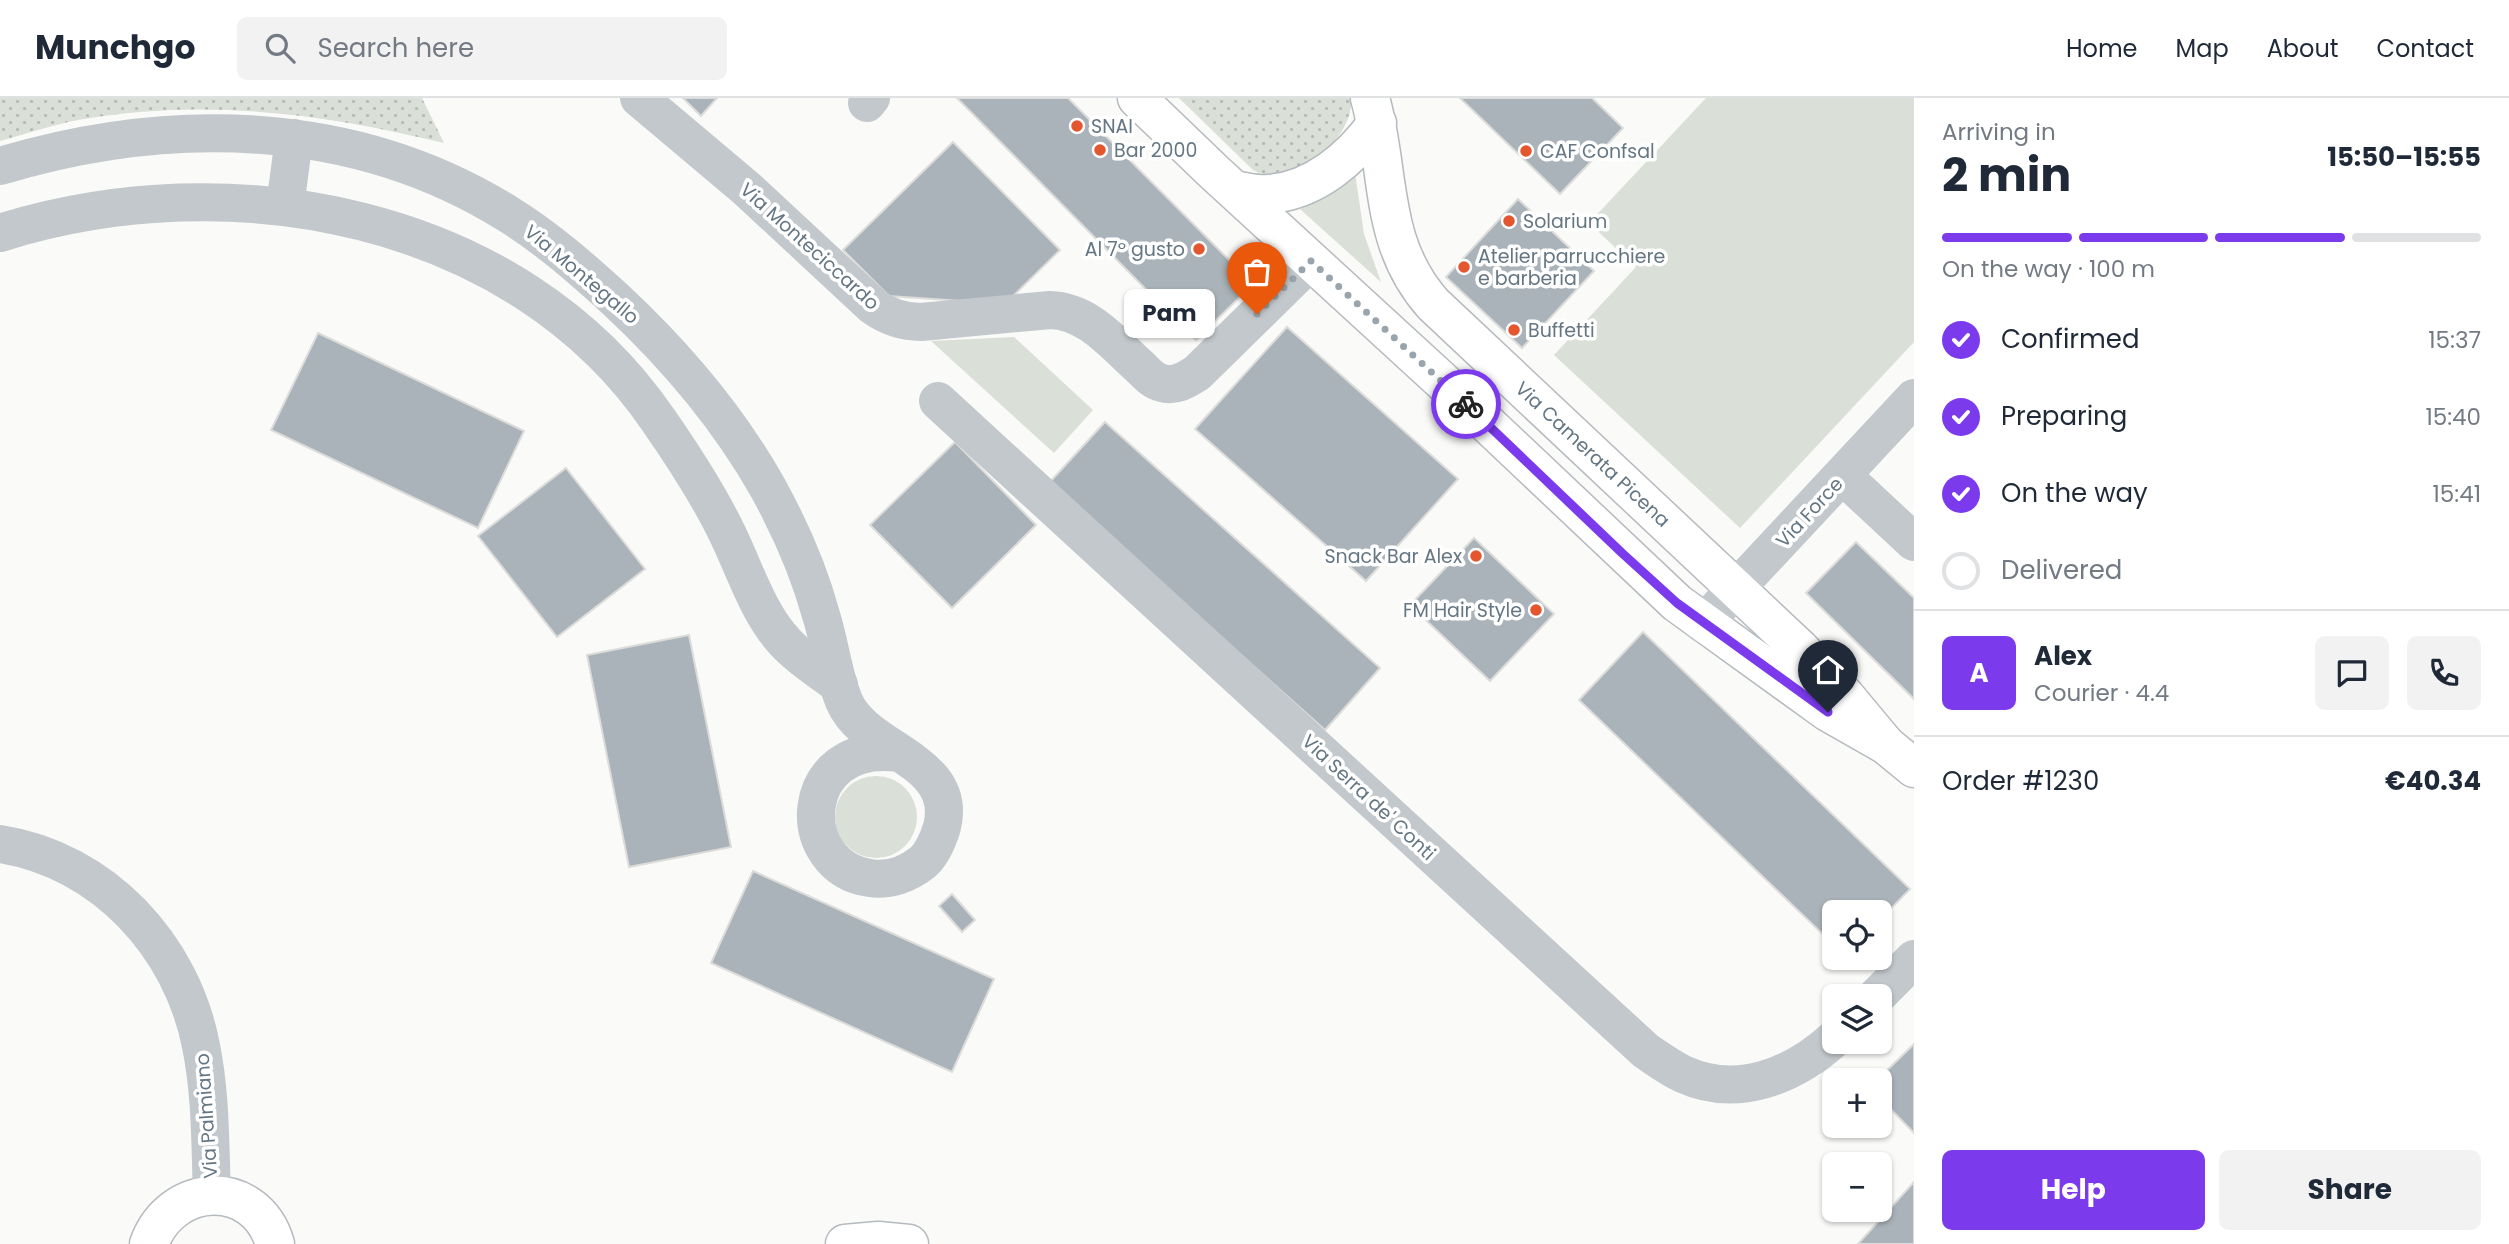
<!DOCTYPE html>
<meta charset="utf-8">
<style>
:root{--surface:#fff;--page:#f2f2f3;--text:#1f2937;--muted:#747a83;--line:#e0e1e3;--accent:#7c3aed}
body{margin:0;font-family:Poppins,sans-serif;background:var(--page);color:var(--text);height:100vh;display:flex;flex-direction:column;font-size:26px;white-space:nowrap}
*{box-sizing:border-box;margin:0}
p{font-size:23px;color:var(--muted)}
.icon{flex:none;width:38px;height:38px;fill:none;stroke:currentColor;stroke-width:2;stroke-linecap:round;stroke-linejoin:round}
.map{position:relative;flex:1;overflow:hidden}
.side{display:flex;flex-direction:column;background:var(--surface);width:595px}
.side>*{flex:none}
.controls{position:absolute;left:1822px;top:802px;display:grid;gap:14px}
.controls a{display:grid;place-items:center;width:70px;height:70px;border-radius:10px;background:var(--surface);box-shadow:0 2px 5px #0004;font-size:35px}
.pin{position:absolute;display:grid;place-items:center;width:60px;height:60px;color:#fff;margin:-72px -30px;border-radius:50% 50% 50% 0;rotate:-45deg;box-shadow:0 0 7px #0007}
.pin .icon{rotate:45deg}
.courier{position:absolute;display:grid;place-items:center;width:70px;height:70px;margin:-35px;border:5px solid #7c3aed;border-radius:50%;background:#fff;color:#222;box-shadow:0 2px 9px #0007}
.bubble{position:absolute;height:49px;border-radius:10px;background:var(--surface);box-shadow:0 2px 5px #0004;font-size:23px;font-weight:700;line-height:49px;text-align:center}
.headline em{font-style:normal;font-weight:700}
.headline div{display:flex;flex-direction:column-reverse}
.headline{display:flex;align-items:center;justify-content:space-between;height:119px;padding:0 28px}
h1{font-size:46px;font-weight:700;line-height:52px}
.bar{display:grid;grid-template-columns:repeat(4,1fr);gap:10px 7px;align-content:center;height:84px;padding:0 28px}
.bar i{height:9px;border-radius:5px;background:var(--line)}
.bar .active{background:var(--accent)}
.bar p{grid-column:span 4}
.line{display:flex;align-items:center;gap:18px;padding:0 28px;border-top:2px solid var(--line)}
.line div{flex:1}
.round{display:grid;place-items:center;flex:none;width:74px;height:74px;border-radius:10px;background:var(--page)}
ol{padding:0 28px;list-style:none}
li{display:flex;align-items:center;gap:21px;height:77px}
li p{margin-inline-start:auto}
li .icon{padding:7px;border-radius:50%;background:var(--accent);color:#fff;stroke-width:4}
li:last-child{color:var(--muted)}
li i{width:38px;height:38px;border:4px solid var(--line);border-radius:50%}
.action{display:flex;gap:14px;margin-top:auto;padding:14px 28px}
.action a{flex:1;height:80px;border-radius:10px;background:var(--accent);color:#fff;font-size:28px;font-weight:700;line-height:80px;text-align:center}
.action a+a{background:var(--page);color:var(--text)}
header{display:flex;align-items:center;gap:42px;box-sizing:border-box;height:98px;padding:0 35px;background:var(--surface);border-bottom:2px solid var(--line)}
header strong{font-size:33px}
nav{display:flex;gap:38px;margin-inline-start:auto;font-size:24px}
.search{width:490px;height:63px;background:var(--page);display:flex;align-items:center;gap:18px;box-sizing:border-box;padding:0 24px;border-radius:10px;color:var(--muted);font-size:26px}
main{display:flex;flex:1;min-height:0}
.map>svg:first-child{display:block}
.grass{fill:#dadfd7}
.park{fill:url(#park-dots)}
.building{fill:#aab3b9;stroke:#dcdcda;stroke-width:2}
.lines{fill:none;stroke-linecap:round;stroke-linejoin:round}
.major-casing{stroke:#b5babe;stroke-width:41}
.minor{stroke:#c3c8cc;stroke-width:38}
.major{stroke:#fff;stroke-width:38}
.done{stroke:#99a4ac;stroke-width:7;stroke-dasharray:0 12.6}
.route{stroke:#7c3aed;stroke-width:9}
.poi-dot{fill:#e4572e;stroke:#fff;stroke-width:2.5}
.labels{text-anchor:middle;stroke-width:7;stroke-linejoin:round;paint-order:stroke}
.poi-label{font-size:19px;fill:#657683;stroke:#fff;text-anchor:start}
.street-label{font-size:19px;fill:#657683;stroke:#fff}
</style>
<header>
<strong>Munchgo</strong>
<div class="search"><svg class="icon" aria-label="search" viewBox="0 0 24 24"><circle cx="10" cy="10" r="6"/><path d="M15 15l6 6"/></svg>Search here</div>
<nav><a>Home</a><a>Map</a><a>About</a><a>Contact</a></nav>
</header>
<main>
<div class="map">
<svg width="1914" height="1146" viewBox="0 0 1914 1146">
<defs>
<pattern id="park-dots" width="8" height="8" patternUnits="userSpaceOnUse" patternTransform="scale(1.75)"><rect width="8" height="8" fill="#dadfd7"/><path d="M2 2h.1M6 6h.1" fill="none" stroke="#b4b9b4" stroke-width="1.8" stroke-linecap="round"/></pattern>
</defs>
<rect width="100%" height="100%" fill="#fafaf8"/>
<g class="grass">
<polygon points="1706,0 1914,0 1914,244 1740,430 1554,257 1636,169 1589,125"/>
<polygon points="1355,75 1364,136 1381,184 1300,111 1328,97"/>
<polygon points="1014,239 1093,312 1054,355 931,243"/>
<circle cx="876" cy="719" r="41"/>
</g>
<g class="park">
<path d="M0 0H422L444 45C321 15 204 0 78 22 52 27 26 36 0 43Z"/>
<path d="M1179 0H1351C1355 41 1290 94 1253 72Z"/>
</g>
<g class="building">
<polygon points="683,0 717,0 701,18"/>
<polygon points="957,0 1068,0 1253,186 1196,242"/>
<polygon points="1460,0 1592,0 1623,30 1560,96"/>
<polygon points="953,44 1060,152 1005,206 889,198 843,152"/>
<polygon points="1518,101 1594,173 1522,250 1446,179"/>
<polygon points="1287,229 1458,381 1366,483 1195,331"/>
<polygon points="318,235 524,333 478,430 271,332"/>
<polygon points="1105,324 1380,570 1325,632 1049,385"/>
<polygon points="955,344 1036,427 952,510 870,427"/>
<polygon points="566,370 645,471 557,539 478,438"/>
<polygon points="1474,440 1554,516 1490,583 1410,507"/>
<polygon points="1856,444 1914,500 1914,601 1806,495"/>
<polygon points="1643,534 1910,791 1880,822 1880,814 1834,814 1834,847 1579,602"/>
<polygon points="689,537 731,749 629,769 587,557"/>
<polygon points="753,773 994,881 952,974 711,865"/>
<polygon points="952,796 975,822 962,834 939,808"/>
<polygon points="1914,946 1914,1035 1880,1000 1880,982 1877,982"/>
<polygon points="1914,1084 1914,1146 1858,1146"/>
</g>
<g class="lines">
<defs>
<g id="major">
<polyline points="1137,0 1214,74 1442,283 1677,505 1828,614 1886,647"/>
<path d="M1370 0C1391 74 1378 144 1433 206L1799 550 1846 599 1886 647 1914 670"/>
<path d="M1236 93C1247 94 1258 97 1269 96 1314 93 1352 60 1377 25"/>
<path d="M149 1146C172 1083 256 1080 275 1146"/>
<polyline points="845,1146 878,1143 909,1146"/>
</g>
</defs>
<use href="#major" class="major-casing"/>
<g class="minor">
<path d="M639 0 747 91 873 208C888 219 903 224 921 224L1050 212C1088 213 1113 245 1140 269 1146 275 1153 283 1162 285 1175 289 1186 282 1197 275L1311 163"/>
<polyline points="867,5 871,0"/>
<path d="M0 68C170 17 354 20 508 116 547 140 582 171 616 202 675 257 728 319 768 390 790 430 809 473 821 517 830 545 833 576 844 603 865 654 959 661 942 729 938 742 933 755 923 764 908 776 889 783 870 780 792 769 796 642 898 655"/>
<polyline points="285,109 294,40"/>
<path d="M0 135C229 63 517 114 659 323 684 359 709 397 728 437 745 472 758 515 785 544 800 561 821 573 839 587"/>
<path d="M938 303 1646 953C1658 961 1670 970 1683 976 1737 1001 1793 978 1834 941"/>
<polyline points="1843,378 1914,444"/>
<polyline points="1703,526 1914,300"/>
<path d="M0 746C103 762 182 848 201 948 211 997 210 1047 212 1097"/>
<polyline points="1877,898 1914,861"/>
</g>
<use href="#major" class="major"/>
</g>
<g class="lines">
<polyline class="done" points="1257,216 1311,163 1466,306"/>
<polyline class="route" points="1466,306 1622,455 1677,505 1828,614"/>
</g>
<g class="poi-dot">
<circle cx="1077" cy="28" r="7"/>
<circle cx="1100" cy="52" r="7"/>
<circle cx="1526" cy="53" r="7"/>
<circle cx="1509" cy="123" r="7"/>
<circle cx="1199" cy="151" r="7"/>
<circle cx="1464" cy="169" r="7"/>
<circle cx="1514" cy="232" r="7"/>
<circle cx="1476" cy="458" r="7"/>
<circle cx="1536" cy="512" r="7"/>
</g>
<g class="labels">
<g class="poi-label">
<text x="1091" y="35">SNAI</text>
<text x="1114" y="59">Bar 2000</text>
<text x="1540" y="60">CAF Confsal</text>
<text x="1523" y="130">Solarium</text>
<text x="1185" y="158" text-anchor="end">Al 7º gusto</text>
<text x="1478" y="165">Atelier parrucchiere<tspan x="1478" dy="22">e barberia</tspan></text>
<text x="1528" y="239">Buffetti</text>
<text x="1462" y="465" text-anchor="end">Snack Bar Alex</text>
<text x="1522" y="519" text-anchor="end">FM Hair Style</text>
</g>
<g class="street-label">
<text transform="translate(810 148) rotate(42)" y="7">Via Monteciccardo</text>
<text transform="translate(582 176) rotate(40)" y="7">Via Montegallo</text>
<text transform="translate(1593 356) rotate(43)" y="7">Via Camerata Picena</text>
<text transform="translate(1809 414) rotate(-47)" y="7">Via Force</text>
<text transform="translate(1369 699) rotate(43)" y="7">Via Serra de' Conti</text>
<text transform="translate(206 1018) rotate(-94)" y="7">Via Palmiano</text>
</g>
</g>
</svg>
<div class="controls">
<a><svg class="icon" aria-label="locate" viewBox="0 0 24 24"><circle cx="12" cy="12" r="6"/><path d="M12 2v4M12 18v4M2 12h4M18 12h4"/></svg></a>
<a><svg class="icon" aria-label="layers" viewBox="0 0 24 24"><path d="M12 4l9 5-9 5-9-5zM3 14l9 5 9-5"/></svg></a>
<a>+</a>
<a>−</a>
</div>
<div class="pin" style="left:1257px;top:216px;background:#ea580c"><svg class="icon" aria-label="bag" viewBox="0 0 24 24"><path d="M5 8h14l-1 12H6zM9 8a3 3 0 0 1 6 0"/></svg></div>
<div class="pin" style="left:1828px;top:614px;background:#1f2937"><svg class="icon" aria-label="home" viewBox="0 0 24 24"><path d="M3 11l9-7 9 7M6 9v11h12V9"/></svg></div>
<div class="courier" style="left:1466px;top:306px"><svg class="icon" aria-label="bike" viewBox="0 0 24 24"><circle cx="6" cy="16" r="4"/><circle cx="18" cy="16" r="4"/><path d="M6 16l4-8h5l3 8M10 8l3 8H6M13 5h3"/></svg></div>
<div class="bubble" style="left:1124px;top:191px;width:91px">Pam</div>
</div>
<section class="side">
<div class="headline"><div><h1>2 min</h1><p>Arriving in</p></div><em>15:50–15:55</em></div>
<div class="bar"><i class="active"></i><i class="active"></i><i class="active"></i><i></i><p>On the way · 100 m</p></div>
<ol>
<li><svg class="icon" aria-label="check" viewBox="0 0 24 24"><path d="M5 12l5 5 9-10"/></svg>Confirmed<p>15:37</p></li>
<li><svg class="icon" aria-label="check" viewBox="0 0 24 24"><path d="M5 12l5 5 9-10"/></svg>Preparing<p>15:40</p></li>
<li><svg class="icon" aria-label="check" viewBox="0 0 24 24"><path d="M5 12l5 5 9-10"/></svg>On the way<p>15:41</p></li>
<li><i></i>Delivered</li>
</ol>
<div class="line" style="height:126px"><b class="round" style="background:var(--accent);color:#fff">A</b><div><b>Alex</b><p>Courier · 4.4</p></div><a class="round"><svg class="icon" aria-label="chat" viewBox="0 0 24 24"><path d="M4 5h16v11H9l-5 4z"/></svg></a><a class="round"><svg class="icon" aria-label="phone" viewBox="0 0 24 24"><path d="M5 4h4l2 5-3 2q2 4 5 5l2-3 5 2v4C11 20 4 13 5 4z"/></svg></a></div>
<div class="line" style="height:91px"><div>Order #1230</div><b>€40.34</b></div>
<div class="action"><a>Help</a><a>Share</a></div>
</section>
</main>
